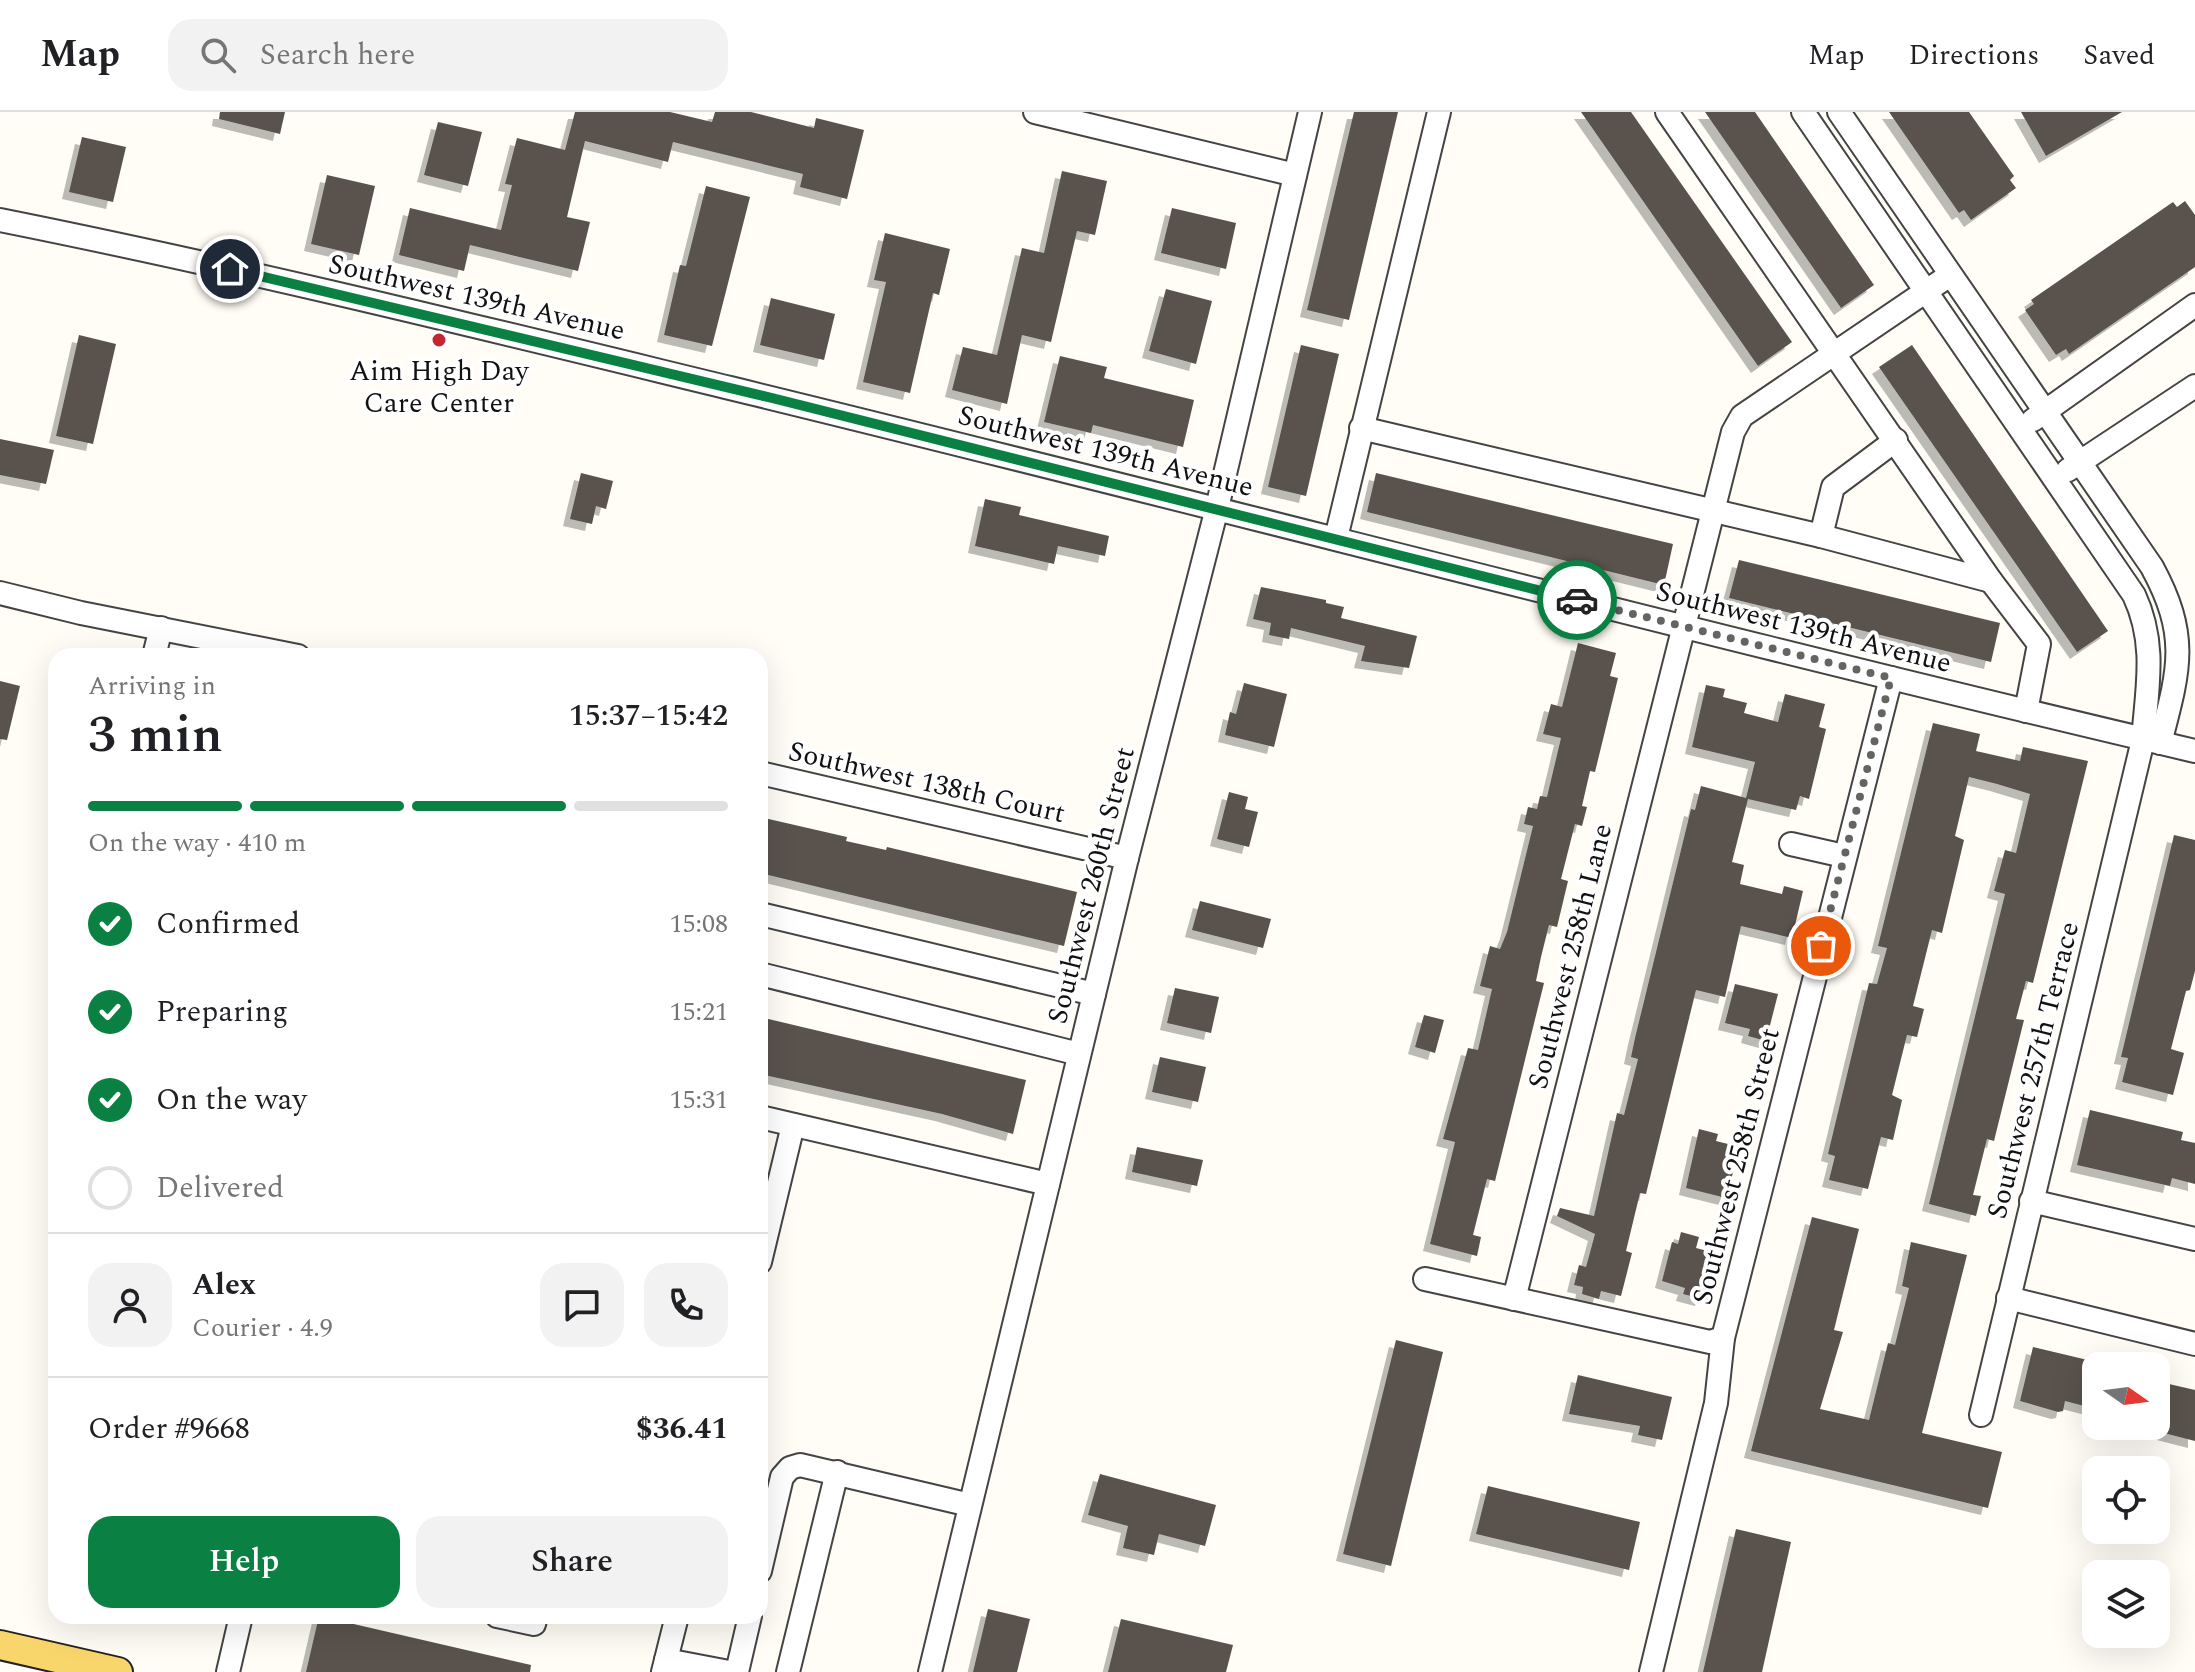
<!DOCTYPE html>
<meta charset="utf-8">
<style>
:root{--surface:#fff;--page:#f2f2f2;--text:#202124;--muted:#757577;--line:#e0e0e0;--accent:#0b8043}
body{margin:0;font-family:Spectral,serif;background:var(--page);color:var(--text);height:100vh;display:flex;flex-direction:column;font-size:30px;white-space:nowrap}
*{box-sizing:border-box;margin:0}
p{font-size:26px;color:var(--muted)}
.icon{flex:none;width:44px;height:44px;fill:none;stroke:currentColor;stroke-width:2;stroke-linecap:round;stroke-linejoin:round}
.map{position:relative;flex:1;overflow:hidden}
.panel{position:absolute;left:48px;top:536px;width:720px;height:976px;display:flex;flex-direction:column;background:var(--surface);border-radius:24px;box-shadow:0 8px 32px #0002}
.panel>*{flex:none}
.needle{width:52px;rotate:104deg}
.controls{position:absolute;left:2082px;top:1240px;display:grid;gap:16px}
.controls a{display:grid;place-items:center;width:88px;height:88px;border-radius:16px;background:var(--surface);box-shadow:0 8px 32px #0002;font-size:40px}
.pin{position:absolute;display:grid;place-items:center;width:68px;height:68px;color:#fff;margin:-34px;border:4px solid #fff;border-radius:50%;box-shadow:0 2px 8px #0007}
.courier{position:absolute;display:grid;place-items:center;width:80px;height:80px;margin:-40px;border:6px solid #0b8043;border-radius:50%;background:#fff;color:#222;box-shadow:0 2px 10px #0007}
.head em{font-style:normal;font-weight:600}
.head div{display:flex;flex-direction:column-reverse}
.head{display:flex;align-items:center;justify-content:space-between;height:136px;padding:0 40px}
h1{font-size:52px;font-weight:600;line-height:60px}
.bar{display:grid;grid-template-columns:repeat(4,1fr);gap:12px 8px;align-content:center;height:96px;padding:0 40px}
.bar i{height:10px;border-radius:6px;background:var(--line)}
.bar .current{background:var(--accent)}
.bar p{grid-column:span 4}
.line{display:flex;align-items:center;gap:20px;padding:0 40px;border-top:2px solid var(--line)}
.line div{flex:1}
.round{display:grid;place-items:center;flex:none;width:84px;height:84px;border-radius:24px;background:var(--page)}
ol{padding:0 40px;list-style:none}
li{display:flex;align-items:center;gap:24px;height:88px}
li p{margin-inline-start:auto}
li .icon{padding:8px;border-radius:50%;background:var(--accent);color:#fff;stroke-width:4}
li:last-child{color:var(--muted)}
li i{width:44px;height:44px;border:4px solid var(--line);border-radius:50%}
.action{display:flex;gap:16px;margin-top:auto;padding:16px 40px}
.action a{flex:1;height:92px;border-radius:24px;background:var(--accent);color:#fff;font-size:32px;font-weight:600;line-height:92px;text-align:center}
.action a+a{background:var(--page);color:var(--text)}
header{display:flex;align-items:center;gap:48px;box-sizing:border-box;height:112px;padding:0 40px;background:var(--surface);border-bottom:2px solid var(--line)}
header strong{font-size:38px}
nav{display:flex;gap:44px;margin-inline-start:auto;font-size:28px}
.search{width:560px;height:72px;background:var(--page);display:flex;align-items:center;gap:20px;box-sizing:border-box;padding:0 28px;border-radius:24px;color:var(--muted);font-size:30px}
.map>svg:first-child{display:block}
.building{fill:#5a524d;filter:url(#shadow)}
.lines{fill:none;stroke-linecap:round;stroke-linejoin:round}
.minor-casing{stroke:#444;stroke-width:26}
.major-casing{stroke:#222;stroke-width:32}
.minor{stroke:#fff;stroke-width:22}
.major{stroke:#f9d66b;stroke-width:28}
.done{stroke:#646461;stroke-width:8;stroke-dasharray:0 14.4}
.route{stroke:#0b8043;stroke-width:10}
.poi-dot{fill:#c4262e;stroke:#fff;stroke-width:3}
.labels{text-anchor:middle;stroke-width:8;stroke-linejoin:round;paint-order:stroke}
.street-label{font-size:28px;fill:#111;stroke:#fff}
.poi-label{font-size:28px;fill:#111;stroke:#fff}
</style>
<header>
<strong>Map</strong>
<div class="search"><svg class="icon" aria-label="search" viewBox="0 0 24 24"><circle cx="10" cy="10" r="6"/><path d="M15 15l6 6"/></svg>Search here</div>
<nav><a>Map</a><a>Directions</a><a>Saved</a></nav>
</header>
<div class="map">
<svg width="2195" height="1560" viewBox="0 0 2195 1560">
<defs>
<filter id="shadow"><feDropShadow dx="-7" dy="7" stdDeviation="0" flood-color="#0004"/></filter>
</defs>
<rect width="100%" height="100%" fill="#fffdf5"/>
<g class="building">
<polygon points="220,0 285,0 280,22 219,7"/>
<polygon points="575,0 670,0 712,10 715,0 751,0 814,16 816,6 864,18 847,87 800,75 803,62 673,30 668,50 585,29 567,105 590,110 578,159 470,133 464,159 399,143 410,96 501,118 512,73 505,72 517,26 565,38"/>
<polygon points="1354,0 1398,0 1349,208 1307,198"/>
<polygon points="1581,0 1631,0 1792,230 1758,254"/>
<polygon points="1705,0 1755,0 1874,173 1841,196"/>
<polygon points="1889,0 1969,0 2014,64 2010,68 2016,76 1971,108 1964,98 1959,101"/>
<polygon points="2021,0 2122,0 2046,44"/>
<polygon points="438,10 482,20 468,74 424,63"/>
<polygon points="82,25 126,35 113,90 69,80"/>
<polygon points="1062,59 1107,69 1095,123 1077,119 1051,230 1022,223 1007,292 952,278 963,235 997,243 1022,136 1044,141"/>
<polygon points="327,63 375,74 359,143 311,132"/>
<polygon points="706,74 750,85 712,234 664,223 680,153 686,154"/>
<polygon points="2185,89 2195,103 2195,155 2069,242 2066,237 2056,243 2025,198 2034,192 2031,188 2173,90 2177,95"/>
<polygon points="1172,96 1236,111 1226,157 1161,141"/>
<polygon points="885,121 950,137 939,183 933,181 910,281 863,270 886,170 874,168"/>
<polygon points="1166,177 1212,189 1196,252 1149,239"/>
<polygon points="771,186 835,202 824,248 760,233"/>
<polygon points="79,223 116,232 93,332 56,324"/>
<polygon points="1301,233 1339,242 1306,384 1268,375"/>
<polygon points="1912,233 2108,519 2077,540 1879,255"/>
<polygon points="1060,244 1107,255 1104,266 1194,288 1183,335 1093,313 1091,321 1044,310"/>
<polygon points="0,327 54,338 46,372 0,363"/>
<polygon points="581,361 613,369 606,397 596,394 592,412 570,407"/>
<polygon points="1376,361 1673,432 1664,473 1367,400"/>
<polygon points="985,387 1021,395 1019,403 1109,424 1105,444 1058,434 1054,452 975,434"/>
<polygon points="1739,448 2000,511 1991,550 1729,486"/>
<polygon points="1261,475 1326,488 1326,491 1344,495 1341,506 1417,524 1409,556 1361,549 1365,534 1291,516 1289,527 1269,523 1271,511 1253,507"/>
<polygon points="1578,531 1616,541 1610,564 1618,566 1595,660 1590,659 1582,694 1587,695 1582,714 1575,712 1561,767 1568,769 1557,815 1549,813 1541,845 1536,869 1544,871 1495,1069 1487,1067 1473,1123 1481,1125 1477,1144 1430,1132 1455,1030 1443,1027 1468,936 1478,938 1492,877 1480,874 1490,834 1500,837 1507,820 1533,714 1524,712 1528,695 1537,697 1540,684 1547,685 1561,626 1543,622 1551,592 1562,595"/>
<polygon points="0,569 20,574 7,628 0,627"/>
<polygon points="1244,571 1287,582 1274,635 1225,623 1230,600 1236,602"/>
<polygon points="1706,573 1725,577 1723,585 1747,591 1744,601 1778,610 1785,582 1825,592 1819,615 1826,617 1809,687 1800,684 1796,698 1748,687 1732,750 1744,753 1740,772 1782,782 1784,774 1803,779 1792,826 1741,814 1725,885 1696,878 1646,1082 1640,1081 1626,1139 1632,1141 1621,1184 1601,1179 1599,1187 1582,1182 1583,1175 1574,1173 1579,1153 1586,1155 1595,1122 1557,1104 1560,1096 1594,1104 1617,1001 1624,1003 1638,947 1631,945 1635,926 1691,697 1695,698 1701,674 1746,686 1755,650 1692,635"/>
<polygon points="1933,611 1980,622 1976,639 2020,649 2023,635 2088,649 2033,871 2026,869 2016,907 2024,908 1994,1029 1987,1027 1973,1083 1981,1084 1976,1104 1929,1092 2005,782 1994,779 2005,738 2016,741 2030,682 1997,672 1969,665 1955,724 1964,728 1942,821 1932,818 1913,894 1924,897 1917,925 1907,923 1892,983 1902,988 1893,1028 1881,1025 1868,1077 1829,1068 1835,1044 1828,1042 1869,871 1877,872 1887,836 1878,834"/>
<polygon points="1229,680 1248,685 1245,697 1258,700 1249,735 1217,727"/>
<polygon points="760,705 847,725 846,729 886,738 887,735 1077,780 1064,834 760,761"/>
<polygon points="2174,723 2195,728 2195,859 2190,878 2186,879 2171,937 2184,941 2173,983 2122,970 2128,946 2121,945"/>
<polygon points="1200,789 1271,807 1263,836 1192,818"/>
<polygon points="1735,872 1778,882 1766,929 1748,924 1750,917 1725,911"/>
<polygon points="1175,876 1219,885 1211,921 1167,911"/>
<polygon points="1424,903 1444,908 1435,941 1415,935"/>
<polygon points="760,905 1026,968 1013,1022 942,1002 760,962"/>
<polygon points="1160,945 1206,955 1198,990 1152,980"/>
<polygon points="2090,998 2183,1020 2181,1028 2195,1031 2195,1072 2172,1066 2170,1074 2077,1053"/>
<polygon points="1699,1017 1718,1022 1716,1029 1740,1035 1726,1086 1686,1076"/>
<polygon points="1137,1035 1203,1048 1197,1074 1132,1060"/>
<polygon points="1812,1105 1859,1117 1834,1218 1843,1220 1820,1297 1869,1308 1888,1231 1895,1233 1909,1176 1902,1174 1911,1130 1967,1143 1922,1321 2002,1340 1988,1396 1751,1339"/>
<polygon points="1681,1120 1699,1125 1696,1136 1715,1141 1702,1187 1683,1182 1685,1176 1662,1169 1672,1130 1678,1132"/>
<polygon points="1396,1228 1443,1240 1391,1454 1343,1442"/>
<polygon points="2033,1235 2096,1250 2096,1297 2065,1289 2063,1299 2058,1300 2020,1289"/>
<polygon points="1578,1263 1672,1285 1662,1328 1638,1323 1640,1314 1569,1302"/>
<polygon points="2156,1269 2195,1278 2195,1329 2156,1319"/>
<polygon points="1100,1362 1216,1393 1205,1434 1159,1422 1154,1443 1123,1436 1128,1414 1088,1403"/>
<polygon points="1488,1374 1640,1410 1629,1458 1476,1422"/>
<polygon points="1736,1417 1791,1430 1762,1560 1703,1560"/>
<polygon points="988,1497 1030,1507 1017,1560 973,1560"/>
<polygon points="319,1504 531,1553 530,1560 306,1560"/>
<polygon points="1121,1507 1233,1533 1226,1560 1108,1560"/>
</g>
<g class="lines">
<defs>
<g id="minor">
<polyline points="1035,0 1295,63"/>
<polyline points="1667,0 1991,469 2039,532 2026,599"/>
<path d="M1803 0 2134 483C2157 532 2147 576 2143 628L1981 1303"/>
<path d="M1839 0 2152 455C2190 525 2179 558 2160 631"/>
<path d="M0 108C245 157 487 217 730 276 1219 395 1705 524 2195 639"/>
<polyline points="2033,308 2195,193"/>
<polyline points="1361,316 1821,424 1991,469"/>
<polyline points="2068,358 2195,274"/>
<polyline points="1821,424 1833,375 1896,328"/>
<polyline points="1336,426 1439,0"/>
<polyline points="0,481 81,501 298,544"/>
<polyline points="154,544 161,516"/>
<polyline points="760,661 1127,746"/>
<polyline points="1791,732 1844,744"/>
<polyline points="760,802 1094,882"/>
<polyline points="760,862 1079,942"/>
<polyline points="760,1005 1048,1072"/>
<polyline points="2031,1089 2195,1127"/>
<polyline points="760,1150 793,1013"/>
<polyline points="1425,1167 1710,1230 1723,1226"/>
<polyline points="2008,1186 2195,1232"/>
<polyline points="1514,1187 1733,320 1742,304 1950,163"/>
<polyline points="760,1459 782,1365 790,1356 800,1353 970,1393"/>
<polyline points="497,1504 534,1512 536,1504"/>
<polyline points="666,1548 729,1560"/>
<polyline points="228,1560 241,1504"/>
<polyline points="663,1560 677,1504"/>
<polyline points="737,1560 750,1504"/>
<polyline points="788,1560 837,1360"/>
<polyline points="930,1560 1127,746 1217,396 1310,0"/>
<polyline points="1651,1560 1716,1291 1723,1226 1891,566"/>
</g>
<polyline id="major" points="0,1533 118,1560"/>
</defs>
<use href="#minor" class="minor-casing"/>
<use href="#major" class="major-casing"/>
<use href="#minor" class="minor"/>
<use href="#major" class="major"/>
</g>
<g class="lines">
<polyline class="done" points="1577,488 1891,566 1821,834"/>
<polyline class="route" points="230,157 772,286 1577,488"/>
</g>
<circle class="poi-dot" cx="439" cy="228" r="8"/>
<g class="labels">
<g class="street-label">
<text transform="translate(477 184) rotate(13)" y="10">Southwest 139th Avenue</text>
<text transform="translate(1106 338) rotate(14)" y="10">Southwest 139th Avenue</text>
<text transform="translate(1804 514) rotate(14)" y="10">Southwest 139th Avenue</text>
<text transform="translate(927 669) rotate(13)" y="10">Southwest 138th Court</text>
<text transform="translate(1090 773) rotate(-76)" y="10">Southwest 260th Street</text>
<text transform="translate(1569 844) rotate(-76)" y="10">Southwest 258th Lane</text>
<text transform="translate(2032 958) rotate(-76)" y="10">Southwest 257th Terrace</text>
<text transform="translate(1735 1054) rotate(-76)" y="10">Southwest 258th Street</text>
</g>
<g class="poi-label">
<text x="439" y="268">Aim High Day<tspan x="439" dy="32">Care Center</tspan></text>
</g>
</g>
</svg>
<div class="controls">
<a><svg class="needle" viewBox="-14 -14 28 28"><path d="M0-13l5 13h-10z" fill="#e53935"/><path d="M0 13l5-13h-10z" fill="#757577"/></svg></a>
<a><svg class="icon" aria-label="locate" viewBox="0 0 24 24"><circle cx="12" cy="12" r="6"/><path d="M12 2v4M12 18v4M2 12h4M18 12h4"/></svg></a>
<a><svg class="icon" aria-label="layers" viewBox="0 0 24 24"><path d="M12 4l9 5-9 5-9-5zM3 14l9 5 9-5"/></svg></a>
</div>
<div class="pin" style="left:1821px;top:834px;background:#ea580c"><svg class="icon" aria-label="bag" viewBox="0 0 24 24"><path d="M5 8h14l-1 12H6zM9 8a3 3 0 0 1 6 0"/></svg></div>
<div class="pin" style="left:230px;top:157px;background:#1f2937"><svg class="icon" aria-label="home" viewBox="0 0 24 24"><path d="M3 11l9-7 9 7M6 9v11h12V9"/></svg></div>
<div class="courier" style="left:1577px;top:488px"><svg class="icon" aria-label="car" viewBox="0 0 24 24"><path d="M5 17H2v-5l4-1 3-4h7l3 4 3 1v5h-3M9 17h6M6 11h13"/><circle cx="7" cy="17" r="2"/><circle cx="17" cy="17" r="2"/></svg></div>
<section class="panel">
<div class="head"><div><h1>3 min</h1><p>Arriving in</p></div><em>15:37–15:42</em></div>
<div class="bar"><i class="current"></i><i class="current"></i><i class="current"></i><i></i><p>On the way · 410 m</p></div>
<ol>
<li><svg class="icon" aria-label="check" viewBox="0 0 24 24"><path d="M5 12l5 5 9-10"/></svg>Confirmed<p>15:08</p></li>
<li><svg class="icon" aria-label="check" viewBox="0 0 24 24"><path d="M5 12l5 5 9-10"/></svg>Preparing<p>15:21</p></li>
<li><svg class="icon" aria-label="check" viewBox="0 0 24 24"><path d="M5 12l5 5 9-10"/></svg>On the way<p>15:31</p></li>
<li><i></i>Delivered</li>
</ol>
<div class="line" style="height:144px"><a class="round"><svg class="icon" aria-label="person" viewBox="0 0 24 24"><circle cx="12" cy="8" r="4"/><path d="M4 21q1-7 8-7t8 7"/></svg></a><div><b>Alex</b><p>Courier · 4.9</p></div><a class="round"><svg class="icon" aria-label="chat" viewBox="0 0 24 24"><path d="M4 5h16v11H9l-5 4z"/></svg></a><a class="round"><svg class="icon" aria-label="phone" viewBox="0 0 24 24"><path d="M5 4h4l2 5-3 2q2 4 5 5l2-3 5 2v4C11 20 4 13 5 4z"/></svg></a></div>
<div class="line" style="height:104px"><div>Order #9668</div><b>$36.41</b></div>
<div class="action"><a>Help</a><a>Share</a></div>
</section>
</div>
